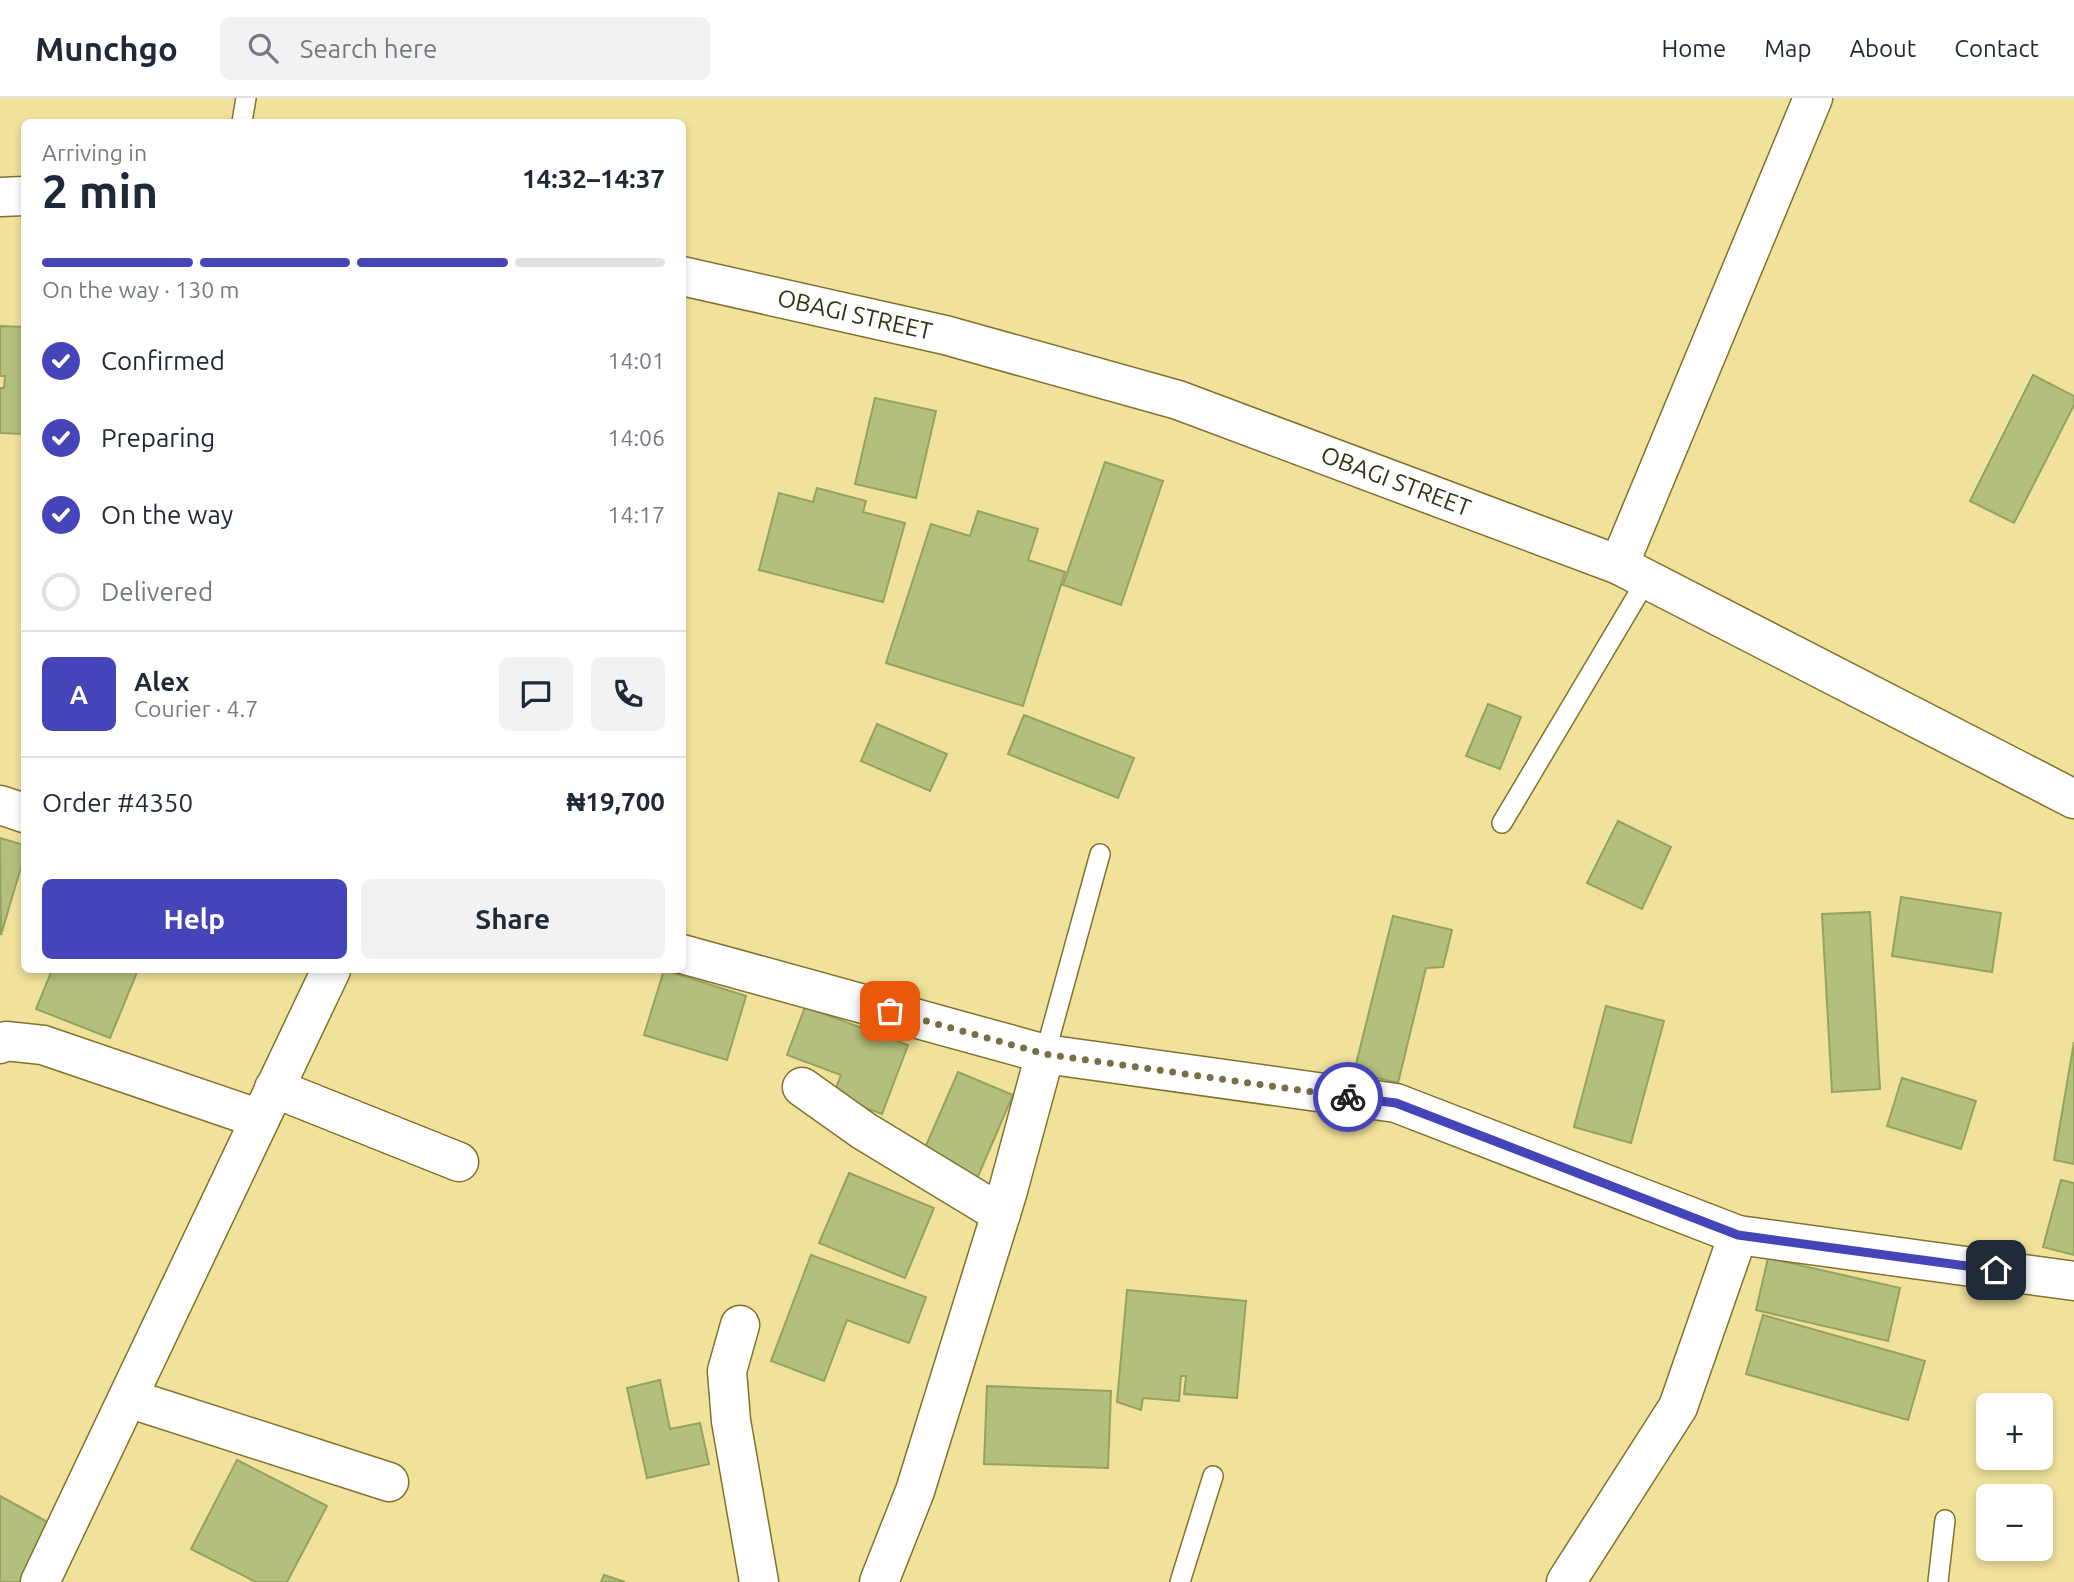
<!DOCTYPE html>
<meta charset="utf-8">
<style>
:root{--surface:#fff;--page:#f2f2f3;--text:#1f2937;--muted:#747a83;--line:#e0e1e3;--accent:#4644b9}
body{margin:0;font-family:Ubuntu,sans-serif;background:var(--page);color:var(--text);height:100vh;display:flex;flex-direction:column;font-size:26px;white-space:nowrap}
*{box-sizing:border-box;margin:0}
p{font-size:23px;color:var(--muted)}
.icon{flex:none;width:38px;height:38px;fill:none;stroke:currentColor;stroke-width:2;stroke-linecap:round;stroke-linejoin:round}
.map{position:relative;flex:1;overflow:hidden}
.drawer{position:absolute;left:21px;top:21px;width:665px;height:854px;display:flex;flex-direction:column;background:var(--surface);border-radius:10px;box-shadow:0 4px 10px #0003}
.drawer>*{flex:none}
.controls{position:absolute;left:1976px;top:1295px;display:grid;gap:14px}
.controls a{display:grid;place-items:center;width:77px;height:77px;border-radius:10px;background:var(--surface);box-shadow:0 4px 10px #0003;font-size:35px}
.pin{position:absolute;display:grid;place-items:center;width:60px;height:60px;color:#fff;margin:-30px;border-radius:14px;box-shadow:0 4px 10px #0006}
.courier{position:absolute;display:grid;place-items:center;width:70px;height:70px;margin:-35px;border:5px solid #4644b9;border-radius:50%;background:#fff;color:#222;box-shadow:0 2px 9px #0007}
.overview em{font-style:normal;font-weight:700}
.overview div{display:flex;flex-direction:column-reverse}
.overview{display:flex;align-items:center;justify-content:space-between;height:119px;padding:0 21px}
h1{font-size:46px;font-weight:700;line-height:52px}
.bar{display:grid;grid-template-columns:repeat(4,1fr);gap:10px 7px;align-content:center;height:84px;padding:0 21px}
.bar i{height:9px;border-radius:5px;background:var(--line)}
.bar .selected{background:var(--accent)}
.bar p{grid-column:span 4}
.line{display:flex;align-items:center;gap:18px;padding:0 21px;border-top:2px solid var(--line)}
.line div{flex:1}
.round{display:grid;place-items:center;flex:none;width:74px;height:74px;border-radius:10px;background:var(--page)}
ol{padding:0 21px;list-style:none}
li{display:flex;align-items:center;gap:21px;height:77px}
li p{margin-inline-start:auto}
li .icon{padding:7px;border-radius:50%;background:var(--accent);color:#fff;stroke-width:4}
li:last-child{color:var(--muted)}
li i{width:38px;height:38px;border:4px solid var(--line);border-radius:50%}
.cta{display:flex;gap:14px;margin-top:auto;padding:14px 21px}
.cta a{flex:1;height:80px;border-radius:10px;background:var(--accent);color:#fff;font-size:28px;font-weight:700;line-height:80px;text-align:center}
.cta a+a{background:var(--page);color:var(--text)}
header{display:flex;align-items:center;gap:42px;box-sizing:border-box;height:98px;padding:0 35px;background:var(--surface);border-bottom:2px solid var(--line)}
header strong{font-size:33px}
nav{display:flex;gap:38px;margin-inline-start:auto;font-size:24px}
.search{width:490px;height:63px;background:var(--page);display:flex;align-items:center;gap:18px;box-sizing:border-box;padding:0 24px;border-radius:10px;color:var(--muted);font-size:26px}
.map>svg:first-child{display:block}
.building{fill:#b3c07d;stroke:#95a260;stroke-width:2}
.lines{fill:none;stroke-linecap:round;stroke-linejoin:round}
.service-casing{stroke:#81722d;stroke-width:22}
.minor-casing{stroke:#81722d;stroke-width:41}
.service{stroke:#fff;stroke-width:19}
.minor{stroke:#fff;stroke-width:38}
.done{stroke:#786f44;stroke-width:7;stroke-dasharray:0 12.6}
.route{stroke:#4644b9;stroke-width:9}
.labels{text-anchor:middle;stroke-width:5;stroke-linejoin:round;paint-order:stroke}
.street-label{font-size:24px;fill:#373115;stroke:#f0e19b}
</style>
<header>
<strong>Munchgo</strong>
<div class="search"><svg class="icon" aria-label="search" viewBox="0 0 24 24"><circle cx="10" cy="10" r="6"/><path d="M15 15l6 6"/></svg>Search here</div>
<nav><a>Home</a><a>Map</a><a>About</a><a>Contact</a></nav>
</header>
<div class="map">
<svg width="2074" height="1484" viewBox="0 0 2074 1484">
<rect width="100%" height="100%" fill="#f0e19b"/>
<g class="building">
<polygon points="0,228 24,229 24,336 0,335 0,290 4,290 5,278 0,278"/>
<polygon points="2033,277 2074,298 2074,307 2014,425 1970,403"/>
<polygon points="875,300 936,313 916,400 855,386"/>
<polygon points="1105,364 1163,383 1121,507 1063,487"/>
<polygon points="817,390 866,403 863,414 905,425 883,504 759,472 779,395 813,404"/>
<polygon points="978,413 1038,431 1028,462 1065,474 1023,608 886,565 931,426 970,438"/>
<polygon points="1488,606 1521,619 1500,671 1466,658"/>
<polygon points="1024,617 1134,660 1118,700 1008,656"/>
<polygon points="877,626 947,656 930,693 861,663"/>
<polygon points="1618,723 1671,749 1642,811 1587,785"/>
<polygon points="0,740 24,747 24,759 1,837"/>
<polygon points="1901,799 2001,815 1992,874 1892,858"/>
<polygon points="1870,814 1880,991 1832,994 1822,816"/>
<polygon points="1393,818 1452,832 1443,869 1426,870 1398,985 1354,974"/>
<polygon points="52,872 138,872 110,940 36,911"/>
<polygon points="664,872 746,898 727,962 644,937"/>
<polygon points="1606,908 1664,923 1631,1045 1574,1029"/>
<polygon points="805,909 908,947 882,1016 833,998 841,977 787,957"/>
<polygon points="2074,944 2074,1066 2054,1062"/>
<polygon points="958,974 1013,997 976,1083 921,1059"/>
<polygon points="1902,980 1976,1003 1961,1051 1887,1028"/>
<polygon points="849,1075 934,1110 905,1180 819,1145"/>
<polygon points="2061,1082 2074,1085 2074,1157 2043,1149"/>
<polygon points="811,1157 926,1199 909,1245 847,1222 824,1283 771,1263"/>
<polygon points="1768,1160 1900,1190 1888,1243 1756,1212"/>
<polygon points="1127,1192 1246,1203 1237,1300 1184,1296 1186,1278 1181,1278 1179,1303 1143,1300 1141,1312 1117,1304"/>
<polygon points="1763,1217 1925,1263 1908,1322 1746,1276"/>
<polygon points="660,1282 670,1331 700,1325 709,1366 647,1380 627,1290"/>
<polygon points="987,1288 1111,1293 1108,1370 984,1366"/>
<polygon points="237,1362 327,1408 287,1484 256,1484 191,1451"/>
<polygon points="0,1398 53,1427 21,1484 0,1484"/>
<polygon points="604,1477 625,1484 601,1484"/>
</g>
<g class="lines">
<defs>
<g id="service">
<polyline points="242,24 246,0"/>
<polyline points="1502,725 1647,481"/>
<polyline points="1045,956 1100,756"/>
<polyline points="1180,1484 1213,1378"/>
<polyline points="1938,1484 1945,1422"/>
</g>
<g id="minor">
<polyline points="0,99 24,98"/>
<path id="s1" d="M682 178 945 237 1178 302 1619 467 1813 0"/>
<polyline points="1619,467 2074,701"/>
<polyline points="0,707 24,715"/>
<polyline points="682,856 1045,956 1396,1005 1738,1137 2074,1183"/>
<polyline points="0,946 6,943 43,947 260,1021"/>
<polyline points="802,989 864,1033 1001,1116"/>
<polyline points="274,990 459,1064"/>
<polyline points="740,1227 727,1273 731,1323 759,1484"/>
<polyline points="128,1300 389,1384"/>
<polyline points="40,1484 331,872"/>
<polyline points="879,1484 915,1393 1007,1096 1045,956"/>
<polyline points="1566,1484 1678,1309 1738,1137"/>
</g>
</defs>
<use href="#service" class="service-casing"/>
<use href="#minor" class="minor-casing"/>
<use href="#service" class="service"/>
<use href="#minor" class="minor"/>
</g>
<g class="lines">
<polyline class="done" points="890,913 1045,956 1348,999"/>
<polyline class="route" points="1348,999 1396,1005 1738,1137 1996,1172"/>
</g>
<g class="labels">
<g class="street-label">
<text dy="8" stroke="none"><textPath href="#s1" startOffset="177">OBAGI STREET</textPath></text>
<text dy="8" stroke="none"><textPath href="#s1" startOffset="744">OBAGI STREET</textPath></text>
</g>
</g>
</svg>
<div class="controls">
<a>+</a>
<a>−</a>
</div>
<div class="pin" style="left:890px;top:913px;background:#ea580c"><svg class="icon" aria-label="bag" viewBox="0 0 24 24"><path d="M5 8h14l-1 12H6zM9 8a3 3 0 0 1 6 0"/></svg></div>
<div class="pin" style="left:1996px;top:1172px;background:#1f2937"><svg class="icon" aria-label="home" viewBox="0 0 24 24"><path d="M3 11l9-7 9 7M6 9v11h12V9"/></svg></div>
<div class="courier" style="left:1348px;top:999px"><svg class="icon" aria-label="bike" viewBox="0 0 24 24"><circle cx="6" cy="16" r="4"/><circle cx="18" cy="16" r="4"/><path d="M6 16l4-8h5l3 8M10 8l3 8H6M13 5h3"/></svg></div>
<section class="drawer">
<div class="overview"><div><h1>2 min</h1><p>Arriving in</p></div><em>14:32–14:37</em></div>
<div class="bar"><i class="selected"></i><i class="selected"></i><i class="selected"></i><i></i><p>On the way · 130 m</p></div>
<ol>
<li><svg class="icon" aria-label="check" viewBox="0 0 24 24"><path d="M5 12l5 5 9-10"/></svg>Confirmed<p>14:01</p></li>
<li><svg class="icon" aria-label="check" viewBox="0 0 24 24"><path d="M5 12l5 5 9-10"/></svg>Preparing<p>14:06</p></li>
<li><svg class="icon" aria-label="check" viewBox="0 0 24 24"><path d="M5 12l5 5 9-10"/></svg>On the way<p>14:17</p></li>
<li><i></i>Delivered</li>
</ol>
<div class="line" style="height:126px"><b class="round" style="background:var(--accent);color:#fff">A</b><div><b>Alex</b><p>Courier · 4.7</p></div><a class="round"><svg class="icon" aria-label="chat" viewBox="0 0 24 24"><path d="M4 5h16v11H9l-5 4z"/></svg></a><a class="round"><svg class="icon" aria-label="phone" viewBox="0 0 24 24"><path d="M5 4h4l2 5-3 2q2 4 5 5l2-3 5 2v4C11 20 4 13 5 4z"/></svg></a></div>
<div class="line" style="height:91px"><div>Order #4350</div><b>₦19,700</b></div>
<div class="cta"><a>Help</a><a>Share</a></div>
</section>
</div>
